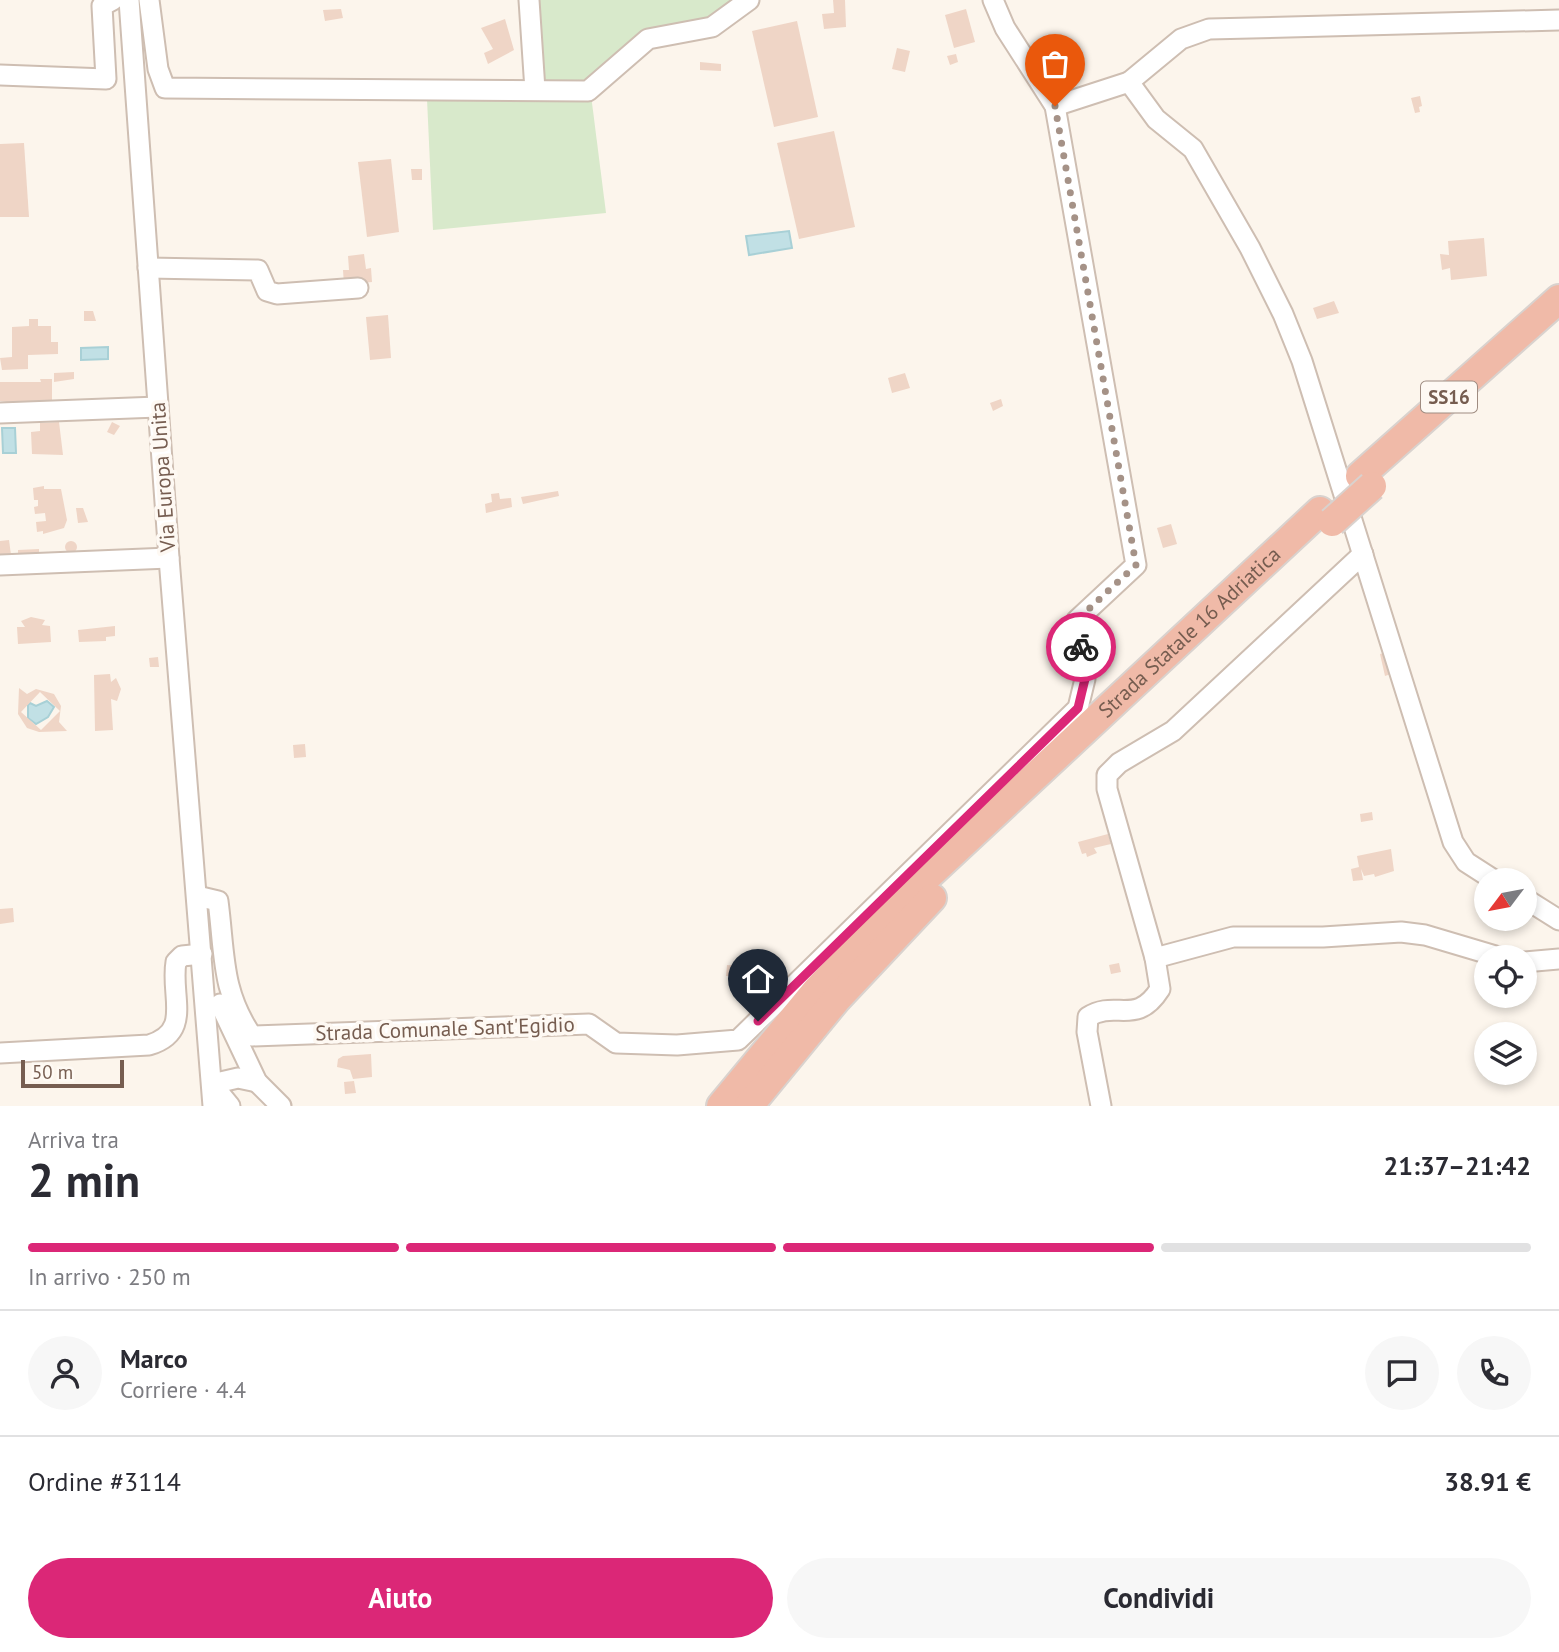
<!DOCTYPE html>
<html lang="it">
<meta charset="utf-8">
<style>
:root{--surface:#fff;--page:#f7f7f7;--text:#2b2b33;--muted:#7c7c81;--line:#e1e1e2;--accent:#db2777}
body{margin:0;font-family:"PT Sans",sans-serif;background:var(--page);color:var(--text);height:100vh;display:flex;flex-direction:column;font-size:26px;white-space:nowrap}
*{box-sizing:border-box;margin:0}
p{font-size:23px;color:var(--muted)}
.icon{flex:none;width:38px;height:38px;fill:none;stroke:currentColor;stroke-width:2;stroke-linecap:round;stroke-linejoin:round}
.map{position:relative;height:1106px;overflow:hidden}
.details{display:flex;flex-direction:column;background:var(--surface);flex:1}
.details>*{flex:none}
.needle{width:46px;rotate:238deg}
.tools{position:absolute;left:1474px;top:868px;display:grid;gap:14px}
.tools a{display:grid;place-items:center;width:63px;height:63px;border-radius:50%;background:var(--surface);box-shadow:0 4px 10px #0003;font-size:35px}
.scale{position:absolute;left:21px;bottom:18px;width:103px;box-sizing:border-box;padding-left:7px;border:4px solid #765d50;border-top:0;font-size:19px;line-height:24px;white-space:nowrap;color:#765d50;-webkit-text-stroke:5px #fef9f3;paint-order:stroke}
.pin{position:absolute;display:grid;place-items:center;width:60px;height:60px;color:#fff;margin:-72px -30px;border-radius:50% 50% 50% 0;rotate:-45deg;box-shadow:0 0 7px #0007}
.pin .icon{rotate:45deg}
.courier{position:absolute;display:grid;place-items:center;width:70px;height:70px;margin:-35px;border:5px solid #db2777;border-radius:50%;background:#fff;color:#222;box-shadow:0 2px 9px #0007}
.overview em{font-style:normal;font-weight:800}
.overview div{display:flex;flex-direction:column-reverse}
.overview{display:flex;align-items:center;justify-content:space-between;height:119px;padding:0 28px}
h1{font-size:46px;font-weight:800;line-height:52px}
.bar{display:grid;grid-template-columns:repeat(4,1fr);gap:10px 7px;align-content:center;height:84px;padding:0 28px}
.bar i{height:9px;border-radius:5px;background:var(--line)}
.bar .selected{background:var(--accent)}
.bar p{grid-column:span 4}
.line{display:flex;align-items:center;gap:18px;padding:0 28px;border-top:2px solid var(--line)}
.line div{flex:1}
.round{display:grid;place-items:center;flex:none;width:74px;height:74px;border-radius:37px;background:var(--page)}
.action{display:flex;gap:14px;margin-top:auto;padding:14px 28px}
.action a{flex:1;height:80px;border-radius:42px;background:var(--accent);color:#fff;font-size:28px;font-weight:800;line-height:80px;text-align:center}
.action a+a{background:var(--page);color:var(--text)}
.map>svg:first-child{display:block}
.green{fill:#d8e9cb}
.water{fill:#c1e0e5;stroke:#a8d0d6;stroke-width:2}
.building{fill:#efd5c6;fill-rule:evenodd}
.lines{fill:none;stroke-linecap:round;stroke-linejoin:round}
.minor-casing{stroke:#cebeb2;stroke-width:23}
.highway-casing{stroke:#d9d2ce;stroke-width:32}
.minor{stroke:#fff;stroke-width:19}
.highway{stroke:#f0baa8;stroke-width:28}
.highway-bridge-casing{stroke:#d9d2ce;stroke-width:32;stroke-linecap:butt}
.highway-bridge{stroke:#f0baa8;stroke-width:28}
.done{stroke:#a59287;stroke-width:7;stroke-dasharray:0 12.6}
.route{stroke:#db2777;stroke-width:9}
.labels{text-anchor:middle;stroke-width:7;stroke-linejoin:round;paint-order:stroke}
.shield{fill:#fef9f3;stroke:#9f8c81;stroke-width:2}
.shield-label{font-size:19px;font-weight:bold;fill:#765d50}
.street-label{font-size:21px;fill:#765d50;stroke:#fef9f3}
</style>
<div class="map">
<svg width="1559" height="1106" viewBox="0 0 1559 1106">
<rect width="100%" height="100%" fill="#fcf5ec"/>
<g class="green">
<polygon points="535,0 737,0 708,20 643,33 583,84 540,84"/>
<polygon points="591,95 606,213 433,230 427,99"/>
</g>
<g class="water">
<polygon points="789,231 792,248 749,255 746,236"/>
<polygon points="108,347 108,359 81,360 81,348"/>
<polygon points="2,428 15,428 16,453 3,453"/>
<polygon points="47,701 54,707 48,717 36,724 28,718 28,705 30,703 36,706"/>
</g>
<g class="building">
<polygon points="833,0 845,0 846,27 824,29 822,14 834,13"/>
<polygon points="341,9 343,18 325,21 323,10"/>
<polygon points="966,9 975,42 954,48 945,15"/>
<polygon points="505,19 514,50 488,64 484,53 493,49 481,28"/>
<polygon points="797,21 818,117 774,127 752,31"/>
<polygon points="897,48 910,51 905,72 892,69"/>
<polygon points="956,54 958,62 950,65 947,56"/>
<polygon points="700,62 721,64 721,71 700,70"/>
<polygon points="1420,96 1422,106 1419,107 1420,112 1415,113 1411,98"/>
<polygon points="834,131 855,227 799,239 777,143"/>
<polygon points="24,143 29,217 0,217 0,144"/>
<polygon points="391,159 399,232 367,237 358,162"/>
<polygon points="411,169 422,169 422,180 412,180"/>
<polygon points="1484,238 1487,276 1451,280 1450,268 1442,270 1440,254 1449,255 1448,241"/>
<polygon points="364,254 366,269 371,268 372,282 344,285 343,270 349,270 348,256"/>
<polygon points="1334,301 1339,313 1317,319 1313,308"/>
<polygon points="84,311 93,311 96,321 84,321"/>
<polygon points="388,315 391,358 370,360 366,317"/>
<polygon points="29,319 38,319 38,326 51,326 51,342 58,342 58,354 28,355 28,369 2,370 0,358 12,357 12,327 29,326"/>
<polygon points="74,372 74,379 54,382 54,373"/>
<polygon points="905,373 910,388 892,393 888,378"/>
<polygon points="40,379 52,379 52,401 13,403 0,401 0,382 41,382"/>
<polygon points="1001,399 1003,406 993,411 990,403"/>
<polygon points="59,422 63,455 32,454 31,432 40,431 40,423"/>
<polygon points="112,422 120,426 114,435 107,432"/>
<polygon points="44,486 44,489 61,489 67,520 64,528 43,534 43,531 37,532 36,522 46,521 45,513 35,514 34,507 38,506 38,500 34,500 33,488"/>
<polygon points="558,491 559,496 523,504 521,497"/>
<polygon points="499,493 500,499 511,498 512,507 486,513 485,504 492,502 491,494"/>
<polygon points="76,508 83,508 88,522 78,523"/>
<polygon points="1171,524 1177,544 1163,548 1157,528"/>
<polygon points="9,540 11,555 0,556 0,541"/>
<circle cx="71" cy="547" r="6"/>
<polygon points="39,549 39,554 18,555 18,550"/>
<polygon points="31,617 45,620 42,625 50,626 51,642 18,644 17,627 25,627 21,621"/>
<polygon points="115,626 115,636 106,637 106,641 79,642 78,630"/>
<polygon points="1389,652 1394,673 1385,676 1380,654"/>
<polygon points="158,657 159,667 150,667 149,658"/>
<polygon points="110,674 111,682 116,678 121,689 117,701 111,699 113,730 95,731 94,675"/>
<path d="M19 688 27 694 36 689 54 694 61 706 59 722 67 731 39 732 27 728 18 714ZM40 692 60 711 41 730 21 712Z"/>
<polygon points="305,744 306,757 294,758 293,745"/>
<polygon points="1372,812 1373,820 1361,822 1360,814"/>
<polygon points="1108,834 1111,844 1094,848 1097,853 1087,857 1086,853 1082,854 1078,842"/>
<polygon points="1391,849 1394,871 1375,877 1374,874 1364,876 1361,869 1363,880 1353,881 1351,869 1359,867 1357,856"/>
<polygon points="13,908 14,922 0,924 0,909"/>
<polygon points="1119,963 1121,972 1111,974 1109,965"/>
<polygon points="727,965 746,966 745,977 726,976"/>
<polygon points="371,1054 372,1077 353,1079 350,1070 337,1067 338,1059 343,1056"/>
<polygon points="354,1081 356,1093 345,1094 344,1082"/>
</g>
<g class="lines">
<defs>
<g id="minor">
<polyline points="129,0 169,558 213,1106"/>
<polyline points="149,0 158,69 165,88 588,91 648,39 712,27 749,0"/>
<polyline points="529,0 535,90"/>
<polyline points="0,75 106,79 102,6 113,0"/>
<polyline points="1129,82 1181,39 1209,29 1559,20"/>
<polyline points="1055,106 1129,82 1156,119 1193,149 1250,248 1283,314 1302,361 1453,842 1466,862 1494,880"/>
<polyline points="148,268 258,270 267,291 277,294 358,288"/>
<polyline points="0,413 158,407"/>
<polyline points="0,565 169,558"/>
<path d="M197 896 218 901C225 954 221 991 252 1036L589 1024 616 1043 677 1045 738 1040 1078 708 1085 679 1077 620 1136 565 1055 106 1005 28 993 0"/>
<polyline points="1524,898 1559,920"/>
<polyline points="1155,958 1233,937 1323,937 1401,932 1425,935 1499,957"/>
<polyline points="1524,962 1559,959"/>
<polyline points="220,1004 257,1082 281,1106"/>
<path d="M0 1053 149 1045C193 1032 170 996 176 962L182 956 202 954"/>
<polyline points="212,1084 238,1078 257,1082"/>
<polyline points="212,1084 230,1106"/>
<path d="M1101 1106 1087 1032 1088 1017C1116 999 1136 1027 1160 989L1155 958 1107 789V775L1119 763 1173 731 1363 554"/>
</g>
<g id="highway">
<polyline points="1360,476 1559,299"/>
<path id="s1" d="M721 1106 817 990 916 887 1320 511"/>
<polyline points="749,1106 836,1000 932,898"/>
</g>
</defs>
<use href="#minor" class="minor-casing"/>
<use href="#highway" class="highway-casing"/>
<use href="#minor" class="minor"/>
<use href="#highway" class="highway"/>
<defs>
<polyline id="highway-bridge" points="1332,522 1372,486"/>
</defs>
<use href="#highway-bridge" class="highway-bridge-casing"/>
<use href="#highway-bridge" class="highway-bridge"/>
</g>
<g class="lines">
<polyline class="done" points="1055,106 1136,565 1077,620 1081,647"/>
<polyline class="route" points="758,1021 1078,708 1085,679 1081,647"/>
</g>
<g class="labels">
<rect class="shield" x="1421" y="381.5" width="56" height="31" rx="5"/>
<g class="shield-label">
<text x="1449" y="404">SS16</text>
</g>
<g class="street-label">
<text transform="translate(163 477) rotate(-94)" y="7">Via Europa Unita</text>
<text dy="7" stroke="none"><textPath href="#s1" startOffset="667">Strada Statale 16 Adriatica</textPath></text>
<text transform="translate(445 1029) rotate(-2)" y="7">Strada Comunale Sant'Egidio</text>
</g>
</g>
</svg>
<div class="tools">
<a><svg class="needle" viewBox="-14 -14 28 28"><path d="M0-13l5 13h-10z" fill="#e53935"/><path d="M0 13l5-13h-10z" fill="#7c7c81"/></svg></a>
<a><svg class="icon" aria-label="locate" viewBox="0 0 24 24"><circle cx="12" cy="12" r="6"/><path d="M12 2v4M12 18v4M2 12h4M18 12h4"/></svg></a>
<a><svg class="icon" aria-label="layers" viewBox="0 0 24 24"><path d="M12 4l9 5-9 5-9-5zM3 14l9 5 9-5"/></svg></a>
</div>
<div class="scale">50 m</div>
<div class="pin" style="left:1055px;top:106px;background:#ea580c"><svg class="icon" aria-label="bag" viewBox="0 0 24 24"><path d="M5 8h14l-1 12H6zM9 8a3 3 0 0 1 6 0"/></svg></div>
<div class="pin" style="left:758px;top:1021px;background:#1f2937"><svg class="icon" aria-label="home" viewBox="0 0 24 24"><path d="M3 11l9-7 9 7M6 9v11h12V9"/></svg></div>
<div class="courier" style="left:1081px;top:647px"><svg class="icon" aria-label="bike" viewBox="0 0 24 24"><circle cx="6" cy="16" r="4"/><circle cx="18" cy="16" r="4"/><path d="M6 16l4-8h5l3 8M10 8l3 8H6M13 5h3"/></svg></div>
</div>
<section class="details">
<div class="overview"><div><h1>2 min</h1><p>Arriva tra</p></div><em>21:37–21:42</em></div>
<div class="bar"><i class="selected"></i><i class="selected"></i><i class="selected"></i><i></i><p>In arrivo · 250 m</p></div>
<div class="line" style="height:126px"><a class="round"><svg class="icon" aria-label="person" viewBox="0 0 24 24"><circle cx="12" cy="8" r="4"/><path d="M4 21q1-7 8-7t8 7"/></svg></a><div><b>Marco</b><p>Corriere · 4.4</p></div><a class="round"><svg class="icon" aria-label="chat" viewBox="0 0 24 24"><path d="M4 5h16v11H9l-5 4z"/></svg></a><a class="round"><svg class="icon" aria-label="phone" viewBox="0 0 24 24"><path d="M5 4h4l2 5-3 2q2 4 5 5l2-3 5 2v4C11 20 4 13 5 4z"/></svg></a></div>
<div class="line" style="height:91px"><div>Ordine #3114</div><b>38.91 €</b></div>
<div class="action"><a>Aiuto</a><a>Condividi</a></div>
</section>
